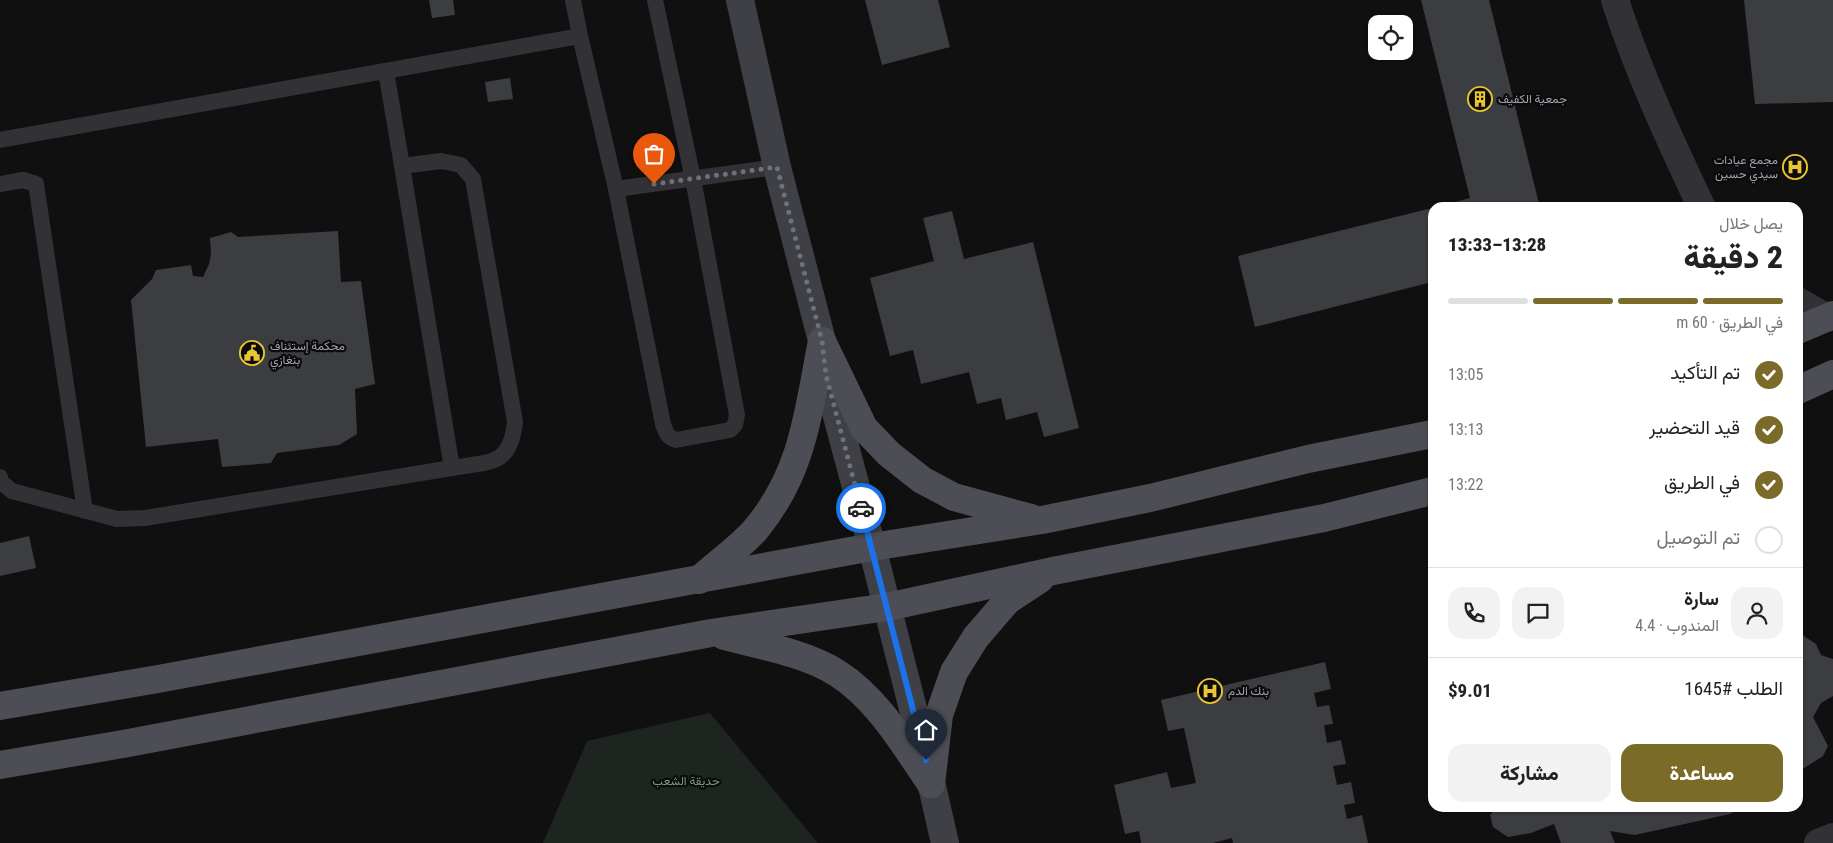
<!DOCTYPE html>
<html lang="ar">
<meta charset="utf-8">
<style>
:root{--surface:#fff;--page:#f2f2f2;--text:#222;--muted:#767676;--line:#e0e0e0;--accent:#7b6b29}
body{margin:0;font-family:"Roboto Condensed",Vazirmatn,sans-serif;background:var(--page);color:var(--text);direction:rtl;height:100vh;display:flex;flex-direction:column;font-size:19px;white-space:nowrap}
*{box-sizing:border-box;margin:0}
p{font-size:16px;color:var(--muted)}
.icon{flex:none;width:28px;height:28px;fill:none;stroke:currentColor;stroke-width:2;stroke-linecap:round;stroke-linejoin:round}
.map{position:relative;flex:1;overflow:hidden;direction:ltr}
.panel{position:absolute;left:1428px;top:202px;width:375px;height:610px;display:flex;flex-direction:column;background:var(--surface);border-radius:15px;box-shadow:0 1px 4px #0004;direction:rtl}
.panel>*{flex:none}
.buttons{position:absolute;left:1368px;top:15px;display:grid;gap:10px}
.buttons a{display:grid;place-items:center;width:45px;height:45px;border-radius:10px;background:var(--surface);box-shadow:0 1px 4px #0004;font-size:25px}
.pin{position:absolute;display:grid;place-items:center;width:42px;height:42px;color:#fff;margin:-51px -21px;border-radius:50% 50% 50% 0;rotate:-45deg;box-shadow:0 0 5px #0007}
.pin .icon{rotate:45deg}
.courier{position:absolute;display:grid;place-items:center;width:50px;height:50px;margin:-25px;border:4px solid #1a73e8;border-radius:50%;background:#fff;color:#222;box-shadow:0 1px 6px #0007}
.headline em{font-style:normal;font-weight:800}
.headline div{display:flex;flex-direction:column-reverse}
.headline{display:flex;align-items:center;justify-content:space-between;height:85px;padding:0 20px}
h1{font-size:32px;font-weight:800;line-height:38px}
.bar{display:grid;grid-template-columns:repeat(4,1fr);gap:8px 5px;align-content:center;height:60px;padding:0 20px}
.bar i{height:6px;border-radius:4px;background:var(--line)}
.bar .current{background:var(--accent)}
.bar p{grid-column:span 4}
.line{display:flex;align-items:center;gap:12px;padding:0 20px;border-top:1px solid var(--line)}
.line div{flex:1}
.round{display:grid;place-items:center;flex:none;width:52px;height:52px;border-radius:15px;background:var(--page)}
ol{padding:0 20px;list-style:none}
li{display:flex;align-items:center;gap:15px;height:55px}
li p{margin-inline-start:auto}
li .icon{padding:5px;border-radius:50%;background:var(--accent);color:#fff;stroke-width:4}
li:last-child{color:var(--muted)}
li i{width:28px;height:28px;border:2px solid var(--line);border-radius:50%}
.primary-button{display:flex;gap:10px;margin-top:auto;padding:10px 20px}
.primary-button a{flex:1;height:58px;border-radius:15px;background:var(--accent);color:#fff;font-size:20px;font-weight:800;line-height:58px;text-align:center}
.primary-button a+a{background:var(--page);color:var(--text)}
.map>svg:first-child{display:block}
.park{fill:#1e2520}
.building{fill:#3c3d41}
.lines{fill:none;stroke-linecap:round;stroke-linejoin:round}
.service{stroke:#313136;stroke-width:16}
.minor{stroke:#313136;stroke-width:28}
.tertiary{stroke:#313136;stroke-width:28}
.secondary{stroke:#3f4046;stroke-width:28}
.primary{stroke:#4d4e55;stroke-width:28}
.done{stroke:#6f7079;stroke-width:5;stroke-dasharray:0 9}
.route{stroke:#1a73e8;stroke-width:6}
.labels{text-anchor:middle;stroke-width:4.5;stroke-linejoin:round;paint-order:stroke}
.poi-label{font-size:12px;fill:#a2a4b1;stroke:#0b0b0c;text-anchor:start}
.park-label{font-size:12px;fill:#799c80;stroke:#0b0b0c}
</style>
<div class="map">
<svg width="1833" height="843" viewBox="0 0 1833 843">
<rect width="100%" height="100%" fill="#101011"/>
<polygon class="park" points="710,713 818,843 543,843 587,741"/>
<g class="building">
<polygon points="429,0 453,0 455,15 432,18"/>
<polygon points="865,0 938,0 950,47 882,65"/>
<polygon points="1421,0 1489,0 1540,208 1434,208 1470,198"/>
<polygon points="1744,0 1833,0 1833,102 1755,104"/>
<polygon points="510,78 513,99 488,102 485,82"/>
<polygon points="1432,208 1432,282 1255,327 1238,256"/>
<polygon points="952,211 964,259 1033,242 1079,428 1044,437 1037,412 1006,420 1001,398 977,404 969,372 921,384 913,350 890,356 870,278 934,261 923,218"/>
<polygon points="338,231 341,282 361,281 375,384 355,389 357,434 339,445 277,453 271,463 222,467 218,439 146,447 131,300 152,279 156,270 191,265 193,276 203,277 209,264 211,254 210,238 231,232 238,237"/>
<polygon points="29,536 36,568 0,576 0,543"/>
<polygon points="1798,629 1804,636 1816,644 1821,655 1833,659 1833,696 1821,703 1813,717 1828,746 1823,756 1798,772"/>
<polygon points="1325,662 1331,689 1314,693 1317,707 1329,705 1333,724 1324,725 1327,743 1341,740 1346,764 1333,766 1337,785 1351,782 1355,803 1344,805 1347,819 1362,815 1368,843 1233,843 1232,838 1213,843 1141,843 1139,831 1125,834 1114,785 1167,772 1171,788 1196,783 1184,728 1168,731 1161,700"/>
<polygon points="1496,808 1741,808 1730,814 1635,835 1610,831 1615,843 1561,843 1554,824 1531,833 1508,837 1493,827 1490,815"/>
</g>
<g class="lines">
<g class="service">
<polyline points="573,0 580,36"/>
<polyline points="0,140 580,36 616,189 777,167"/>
<polyline points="402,166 452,468"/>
<polyline points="0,184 23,180 36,184 85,511"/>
<path d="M616 189 663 424C666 433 667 437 676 440L730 430 735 425 737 415 693 179 655 0"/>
<path d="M0 477 1 482 12 491 117 519 145 518 452 468C490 461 510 467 515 422L473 179 461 165 441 161 402 166 386 71"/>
</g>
<g class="minor">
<path d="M1615 0C1638 72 1670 140 1702 208"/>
<polyline points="1798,301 1827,318"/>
</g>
<polyline class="tertiary" points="1818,843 1833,837"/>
<polyline class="secondary" points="740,0 777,167 822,341 826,375 872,547 926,760 945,843"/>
<g class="primary">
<polyline points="1798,330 1833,315"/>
<polyline points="822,341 864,428 889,454 922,480 954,497 1031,518"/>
<polyline points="1798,390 1833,374"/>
<path d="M699 580C715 565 742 546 756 529 804 471 808 412 822 341"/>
<path d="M724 636C759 645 806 653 837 673 878 699 904 745 931 784"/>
<polyline points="0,706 158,679 872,547 1042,520 1150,498 1308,459 1432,434"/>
<polyline points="0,765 123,744 711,633 887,607 1053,571 1324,518 1432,491"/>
<polyline points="931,784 939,715 954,672 976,637 1007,601 1040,579"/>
</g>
</g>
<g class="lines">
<polyline class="done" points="654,184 777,167 822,341 826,375 861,508"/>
<polyline class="route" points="861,508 926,760"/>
</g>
<defs>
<symbol id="building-ring" viewBox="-11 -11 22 22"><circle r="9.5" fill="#0b0b0c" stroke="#e8c531" stroke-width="1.5"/><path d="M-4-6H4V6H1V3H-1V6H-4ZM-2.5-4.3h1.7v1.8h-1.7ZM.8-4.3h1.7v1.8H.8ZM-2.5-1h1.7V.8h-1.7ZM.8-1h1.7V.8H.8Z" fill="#e8c531"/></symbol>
<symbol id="hospital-ring" viewBox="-11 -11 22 22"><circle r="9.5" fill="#0b0b0c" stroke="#e8c531" stroke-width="1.5"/><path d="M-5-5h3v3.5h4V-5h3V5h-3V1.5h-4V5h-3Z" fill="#e8c531"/></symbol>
<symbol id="civic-ring" viewBox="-11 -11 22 22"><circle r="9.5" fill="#0b0b0c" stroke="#e8c531" stroke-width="1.5"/><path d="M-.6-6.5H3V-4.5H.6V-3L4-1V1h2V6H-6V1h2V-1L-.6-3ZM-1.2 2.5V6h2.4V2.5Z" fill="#e8c531"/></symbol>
</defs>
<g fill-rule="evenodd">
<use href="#building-ring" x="1466" y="85" width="28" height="28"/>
<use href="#hospital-ring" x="1781" y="153" width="28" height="28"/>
<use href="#civic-ring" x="238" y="339" width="28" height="28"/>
<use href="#hospital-ring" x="1196" y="677" width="28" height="28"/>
</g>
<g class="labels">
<g class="poi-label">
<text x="1498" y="103">جمعية الكفيف</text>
<text x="1778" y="164" text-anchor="end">مجمع عيادات<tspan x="1778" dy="14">سيدي حسين</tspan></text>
<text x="270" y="350">محكمة إستئناف<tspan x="270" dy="14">بنغازي</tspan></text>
<text x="1228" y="695">بنك الدم</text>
</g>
<g class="park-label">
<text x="686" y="785">حديقة الشعب</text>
</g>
</g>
</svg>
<div class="buttons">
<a><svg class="icon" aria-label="locate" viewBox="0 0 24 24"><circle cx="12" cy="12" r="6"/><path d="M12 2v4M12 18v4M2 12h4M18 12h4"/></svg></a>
</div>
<div class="pin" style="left:654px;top:184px;background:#ea580c"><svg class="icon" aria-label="bag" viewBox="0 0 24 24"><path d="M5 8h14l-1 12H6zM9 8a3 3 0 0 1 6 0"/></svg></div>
<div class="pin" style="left:926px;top:760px;background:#1f2937"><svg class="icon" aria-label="home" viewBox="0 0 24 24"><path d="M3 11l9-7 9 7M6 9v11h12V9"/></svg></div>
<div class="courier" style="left:861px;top:508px"><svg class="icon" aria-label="car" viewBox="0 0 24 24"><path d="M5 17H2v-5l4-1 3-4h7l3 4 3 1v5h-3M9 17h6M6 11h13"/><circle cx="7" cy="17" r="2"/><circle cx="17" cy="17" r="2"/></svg></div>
<section class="panel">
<div class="headline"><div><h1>2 دقيقة</h1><p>يصل خلال</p></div><em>13:28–13:33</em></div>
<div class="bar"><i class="current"></i><i class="current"></i><i class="current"></i><i></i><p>في الطريق · 60 m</p></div>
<ol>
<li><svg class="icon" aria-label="check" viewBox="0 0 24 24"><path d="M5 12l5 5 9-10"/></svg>تم التأكيد<p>13:05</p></li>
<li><svg class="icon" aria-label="check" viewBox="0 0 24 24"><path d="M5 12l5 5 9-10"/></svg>قيد التحضير<p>13:13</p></li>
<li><svg class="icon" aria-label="check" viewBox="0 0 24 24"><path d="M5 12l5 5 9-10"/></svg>في الطريق<p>13:22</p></li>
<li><i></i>تم التوصيل</li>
</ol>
<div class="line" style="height:90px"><a class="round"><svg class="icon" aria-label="person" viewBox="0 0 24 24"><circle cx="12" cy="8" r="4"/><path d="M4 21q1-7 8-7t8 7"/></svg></a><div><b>سارة</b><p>المندوب · 4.4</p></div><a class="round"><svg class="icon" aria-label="chat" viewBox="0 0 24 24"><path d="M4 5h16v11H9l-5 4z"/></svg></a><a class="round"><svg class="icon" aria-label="phone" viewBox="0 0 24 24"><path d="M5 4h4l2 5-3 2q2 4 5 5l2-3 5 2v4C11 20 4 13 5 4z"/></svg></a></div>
<div class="line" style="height:65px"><div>الطلب #1645</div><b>$9.01</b></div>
<div class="primary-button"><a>مساعدة</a><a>مشاركة</a></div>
</section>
</div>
